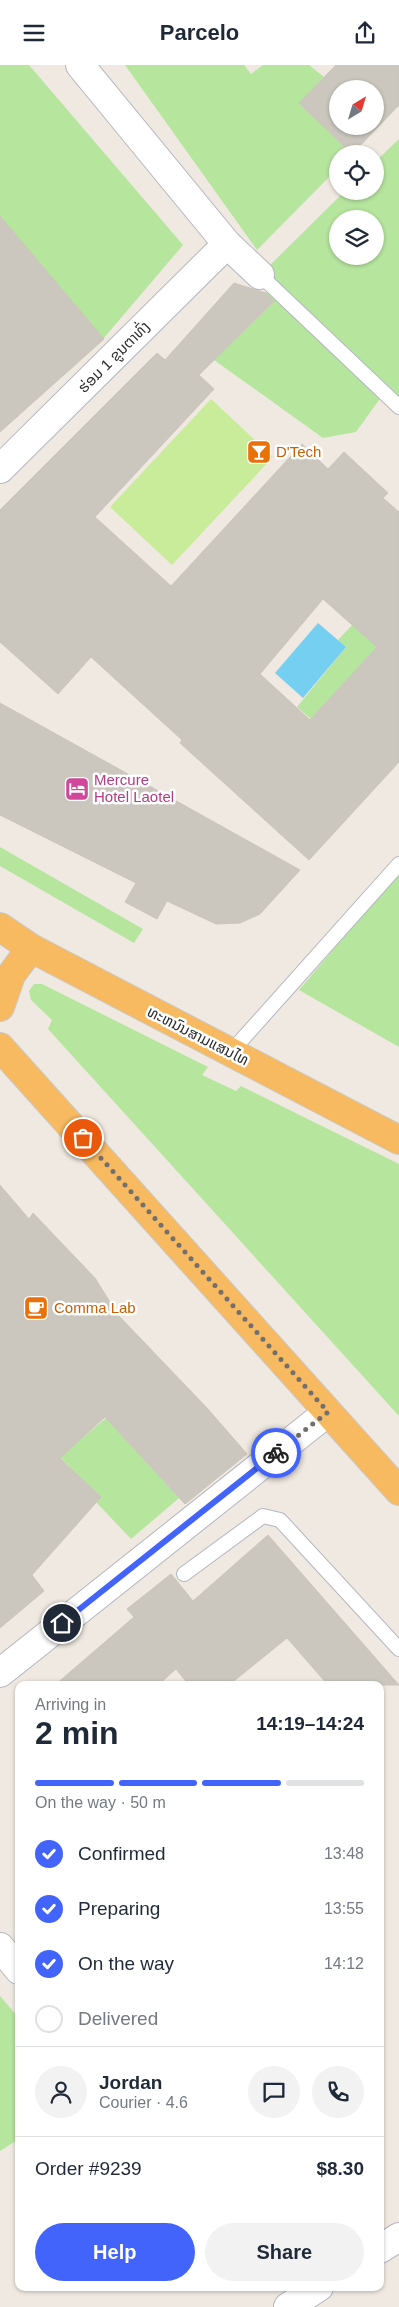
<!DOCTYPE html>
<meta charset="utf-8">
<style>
:root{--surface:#fff;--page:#f2f2f3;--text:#1f2937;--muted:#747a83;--line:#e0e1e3;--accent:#4264fb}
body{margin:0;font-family:Arial,"Noto Sans Lao",sans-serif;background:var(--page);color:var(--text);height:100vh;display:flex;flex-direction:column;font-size:19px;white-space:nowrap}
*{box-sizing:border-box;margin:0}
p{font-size:16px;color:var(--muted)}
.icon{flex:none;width:28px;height:28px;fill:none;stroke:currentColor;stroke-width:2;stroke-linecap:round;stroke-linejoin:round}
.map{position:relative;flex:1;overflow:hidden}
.drawer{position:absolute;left:15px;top:1616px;width:369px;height:610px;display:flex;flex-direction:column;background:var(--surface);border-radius:10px;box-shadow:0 1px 4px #0004}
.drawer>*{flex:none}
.needle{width:32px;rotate:38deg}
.buttons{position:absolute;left:329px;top:15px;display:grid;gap:10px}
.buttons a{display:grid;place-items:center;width:55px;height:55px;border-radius:50%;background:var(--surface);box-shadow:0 1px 4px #0004;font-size:25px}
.pin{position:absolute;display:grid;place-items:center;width:42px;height:42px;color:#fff;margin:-21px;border:2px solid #fff;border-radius:50%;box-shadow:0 1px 5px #0007}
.courier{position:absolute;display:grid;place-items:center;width:50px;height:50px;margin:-25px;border:4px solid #4264fb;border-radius:50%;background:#fff;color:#222;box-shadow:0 1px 6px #0007}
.head em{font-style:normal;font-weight:800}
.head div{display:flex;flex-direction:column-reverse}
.head{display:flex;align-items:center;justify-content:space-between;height:85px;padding:0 20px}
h1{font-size:32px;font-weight:800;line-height:38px}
.bar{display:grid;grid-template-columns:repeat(4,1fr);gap:8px 5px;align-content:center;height:60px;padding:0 20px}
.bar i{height:6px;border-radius:4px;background:var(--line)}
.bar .current{background:var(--accent)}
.bar p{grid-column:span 4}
.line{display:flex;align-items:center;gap:12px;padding:0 20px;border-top:1px solid var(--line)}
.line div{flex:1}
.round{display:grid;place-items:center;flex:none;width:52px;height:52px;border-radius:26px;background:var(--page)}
ol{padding:0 20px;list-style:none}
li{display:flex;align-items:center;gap:15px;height:55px}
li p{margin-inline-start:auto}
li .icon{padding:5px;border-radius:50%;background:var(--accent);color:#fff;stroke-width:4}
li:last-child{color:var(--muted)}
li i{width:28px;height:28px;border:2px solid var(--line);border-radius:50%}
.button{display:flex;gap:10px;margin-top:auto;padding:10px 20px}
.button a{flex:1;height:58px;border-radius:30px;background:var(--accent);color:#fff;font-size:20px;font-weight:800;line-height:58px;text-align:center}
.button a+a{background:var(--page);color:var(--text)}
header{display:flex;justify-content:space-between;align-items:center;height:65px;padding:0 20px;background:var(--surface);font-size:22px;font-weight:800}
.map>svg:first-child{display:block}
.green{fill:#b6e59e;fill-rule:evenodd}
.pitch{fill:#c9ec9a}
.water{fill:#75cff0}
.building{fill:#cbc7bf;stroke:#cbc5ba;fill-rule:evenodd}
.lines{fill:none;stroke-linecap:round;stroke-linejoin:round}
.service-casing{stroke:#b4b7c1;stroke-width:16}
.minor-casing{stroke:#b4b7c1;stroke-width:30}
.trunk-casing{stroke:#c9c9c9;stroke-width:30}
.service{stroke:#fff;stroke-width:14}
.minor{stroke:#fff;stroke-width:28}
.trunk{stroke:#f8ba60;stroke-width:28}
.done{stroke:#726f6d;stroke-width:5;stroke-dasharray:0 9}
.route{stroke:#4264fb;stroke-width:6}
.labels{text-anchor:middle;stroke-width:5;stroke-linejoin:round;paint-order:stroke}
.street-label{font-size:15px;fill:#2e2e2e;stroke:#fff}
.food-label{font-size:15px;fill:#c56008;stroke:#fff;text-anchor:start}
.hotel-label{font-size:15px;fill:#b23c85;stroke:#fff;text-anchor:start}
</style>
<header><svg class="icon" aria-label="menu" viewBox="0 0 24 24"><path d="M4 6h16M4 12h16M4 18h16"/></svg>Parcelo<svg class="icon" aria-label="share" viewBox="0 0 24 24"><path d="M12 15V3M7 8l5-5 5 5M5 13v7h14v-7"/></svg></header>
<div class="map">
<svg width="399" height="2242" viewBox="0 0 399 2242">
<rect width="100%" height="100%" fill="#efe9e1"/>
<g class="green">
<polygon points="0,0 29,0 183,180 103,274 0,151"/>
<polygon points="125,0 244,0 251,9 263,0 309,0 324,12 299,38 352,89 338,89 337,104 257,185"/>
<path d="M399 74V342L384 328 356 367 323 373 214 295 269 241 266 228 272 222 260 210 345 126H375V97ZM338 154H375V191H338Z"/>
<polygon points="358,554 399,558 311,654 297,642 346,582 338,575"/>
<polygon points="0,782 143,864 134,878 0,801"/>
<polygon points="399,807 399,982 299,925"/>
<polygon points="34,919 42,919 208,1002 202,1010 236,1026 241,1021 399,1099 399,1351 48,964 52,955 31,935 29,926"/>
<polygon points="106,1353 179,1433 131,1474 96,1437 100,1431 60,1392"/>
<polygon points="0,1931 19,1953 19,2074 0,2086"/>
</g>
<polygon class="pitch" points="211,334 273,392 172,500 110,442"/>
<polygon class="water" points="318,558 346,582 303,633 275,608"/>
<g class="building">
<path d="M336 0H399V40L352 89 299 38ZM338 24H375V61H338Z"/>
<polygon points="0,151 104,274 0,367"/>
<path d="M234 218 266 228 274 236 199 310 214 324 95 452 171 521 302 379 328 404 344 387 388 428 383 433 399 447V697L309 795 180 678 182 675 91 592 58 629 0 577V445L157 288 165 295ZM323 534 377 582 310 655 260 609Z"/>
<polygon points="0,638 146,719 300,805 260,849 240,858 216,859 167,836 157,854 125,837 136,818 0,750"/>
<polygon points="0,1120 29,1154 33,1148 95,1213 118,1250 207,1343 247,1389 185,1439 105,1352 60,1393 101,1432 32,1510 44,1526 0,1563"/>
<polygon points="268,1470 399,1620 328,1620 287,1573 229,1620 189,1620 176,1604 158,1620 55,1620 134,1552 127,1544 171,1509 193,1536"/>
</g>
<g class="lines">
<defs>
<g id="service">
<polyline points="260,210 399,342"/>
<polyline points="230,988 399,799"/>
<polyline points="184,1509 263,1451 280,1455 399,1584"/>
</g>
<g id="minor">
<polyline points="80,0 227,179 260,210"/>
<polyline points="0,404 227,179"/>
<polyline points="0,1608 328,1347"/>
<polyline points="0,1882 19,1905"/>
<polyline points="380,2184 399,2172"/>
<polyline points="288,2242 319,2222"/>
</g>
<g id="trunk">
<polyline points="0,862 31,883 399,1075"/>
<polyline points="0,942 11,910 31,883"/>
<polyline points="0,982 399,1426"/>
</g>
</defs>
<use href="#service" class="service-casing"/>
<use href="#minor" class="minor-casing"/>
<use href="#trunk" class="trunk-casing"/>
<use href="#service" class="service"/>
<use href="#minor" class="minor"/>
<use href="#trunk" class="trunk"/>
</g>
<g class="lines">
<polyline class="done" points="83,1073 328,1347 276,1388"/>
<polyline class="route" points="62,1558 276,1388"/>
</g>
<defs>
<symbol id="bar-square" viewBox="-11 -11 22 22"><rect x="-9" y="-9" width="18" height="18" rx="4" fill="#e8710a" stroke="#fff"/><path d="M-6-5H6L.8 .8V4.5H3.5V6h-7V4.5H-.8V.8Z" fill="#fff"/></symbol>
<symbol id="hotel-square" viewBox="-11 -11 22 22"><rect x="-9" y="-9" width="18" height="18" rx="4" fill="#d1479c" stroke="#fff"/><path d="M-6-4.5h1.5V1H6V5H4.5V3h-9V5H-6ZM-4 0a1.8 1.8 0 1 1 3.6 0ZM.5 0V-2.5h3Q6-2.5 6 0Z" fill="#fff"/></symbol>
<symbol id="cafe-square" viewBox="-11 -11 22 22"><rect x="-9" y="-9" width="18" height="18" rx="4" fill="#e8710a" stroke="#fff"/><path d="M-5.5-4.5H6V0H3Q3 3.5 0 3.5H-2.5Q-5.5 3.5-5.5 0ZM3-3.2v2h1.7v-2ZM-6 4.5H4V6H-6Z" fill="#fff"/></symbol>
</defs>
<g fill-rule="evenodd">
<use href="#bar-square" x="245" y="373" width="28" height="28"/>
<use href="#hotel-square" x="63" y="710" width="28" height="28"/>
<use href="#cafe-square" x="22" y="1229" width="28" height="28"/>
</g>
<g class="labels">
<g class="street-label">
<text transform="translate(114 292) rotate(-45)" y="5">ຮ່ອມ 1 ຂູນຕາທົ່ງ</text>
<text transform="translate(198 971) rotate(27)" y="5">ທະຫນົນສາມແສນໄທ</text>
</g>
<g class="food-label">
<text x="276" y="392">D'Tech</text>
<text x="54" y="1248">Comma Lab</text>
</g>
<g class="hotel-label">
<text x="94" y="720">Mercure<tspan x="94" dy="17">Hotel Laotel</tspan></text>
</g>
</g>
</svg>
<div class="buttons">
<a><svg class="needle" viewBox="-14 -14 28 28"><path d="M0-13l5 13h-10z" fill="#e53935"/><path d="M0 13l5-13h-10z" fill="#747a83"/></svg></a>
<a><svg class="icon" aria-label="locate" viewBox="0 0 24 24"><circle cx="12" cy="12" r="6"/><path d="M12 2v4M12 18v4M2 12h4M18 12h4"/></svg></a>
<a><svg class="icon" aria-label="layers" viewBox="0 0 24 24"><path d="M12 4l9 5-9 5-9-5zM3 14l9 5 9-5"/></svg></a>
</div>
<div class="pin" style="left:83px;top:1073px;background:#ea580c"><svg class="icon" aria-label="bag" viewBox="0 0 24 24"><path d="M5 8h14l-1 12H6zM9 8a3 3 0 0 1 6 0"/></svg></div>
<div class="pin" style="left:62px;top:1558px;background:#1f2937"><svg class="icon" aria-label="home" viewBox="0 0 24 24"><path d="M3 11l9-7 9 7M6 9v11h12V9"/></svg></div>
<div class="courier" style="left:276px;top:1388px"><svg class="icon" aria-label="bike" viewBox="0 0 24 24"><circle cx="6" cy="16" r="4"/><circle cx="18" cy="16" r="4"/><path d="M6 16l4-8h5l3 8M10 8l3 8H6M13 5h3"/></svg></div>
<section class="drawer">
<div class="head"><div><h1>2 min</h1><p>Arriving in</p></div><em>14:19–14:24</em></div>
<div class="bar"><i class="current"></i><i class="current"></i><i class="current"></i><i></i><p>On the way · 50 m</p></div>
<ol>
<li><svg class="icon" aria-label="check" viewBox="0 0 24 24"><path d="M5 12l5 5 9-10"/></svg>Confirmed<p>13:48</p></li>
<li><svg class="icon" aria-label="check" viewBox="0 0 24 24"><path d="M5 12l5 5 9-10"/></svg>Preparing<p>13:55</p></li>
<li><svg class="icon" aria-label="check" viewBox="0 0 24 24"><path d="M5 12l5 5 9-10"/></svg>On the way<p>14:12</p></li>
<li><i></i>Delivered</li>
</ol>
<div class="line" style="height:90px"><a class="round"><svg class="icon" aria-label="person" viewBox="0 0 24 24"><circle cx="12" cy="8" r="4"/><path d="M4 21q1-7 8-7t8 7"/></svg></a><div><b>Jordan</b><p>Courier · 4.6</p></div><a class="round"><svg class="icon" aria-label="chat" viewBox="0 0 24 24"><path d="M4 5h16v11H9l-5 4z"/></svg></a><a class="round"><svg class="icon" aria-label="phone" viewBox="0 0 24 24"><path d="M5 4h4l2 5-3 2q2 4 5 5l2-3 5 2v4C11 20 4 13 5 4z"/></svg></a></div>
<div class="line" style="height:65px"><div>Order #9239</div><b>$8.30</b></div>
<div class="button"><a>Help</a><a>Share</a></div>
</section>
</div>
